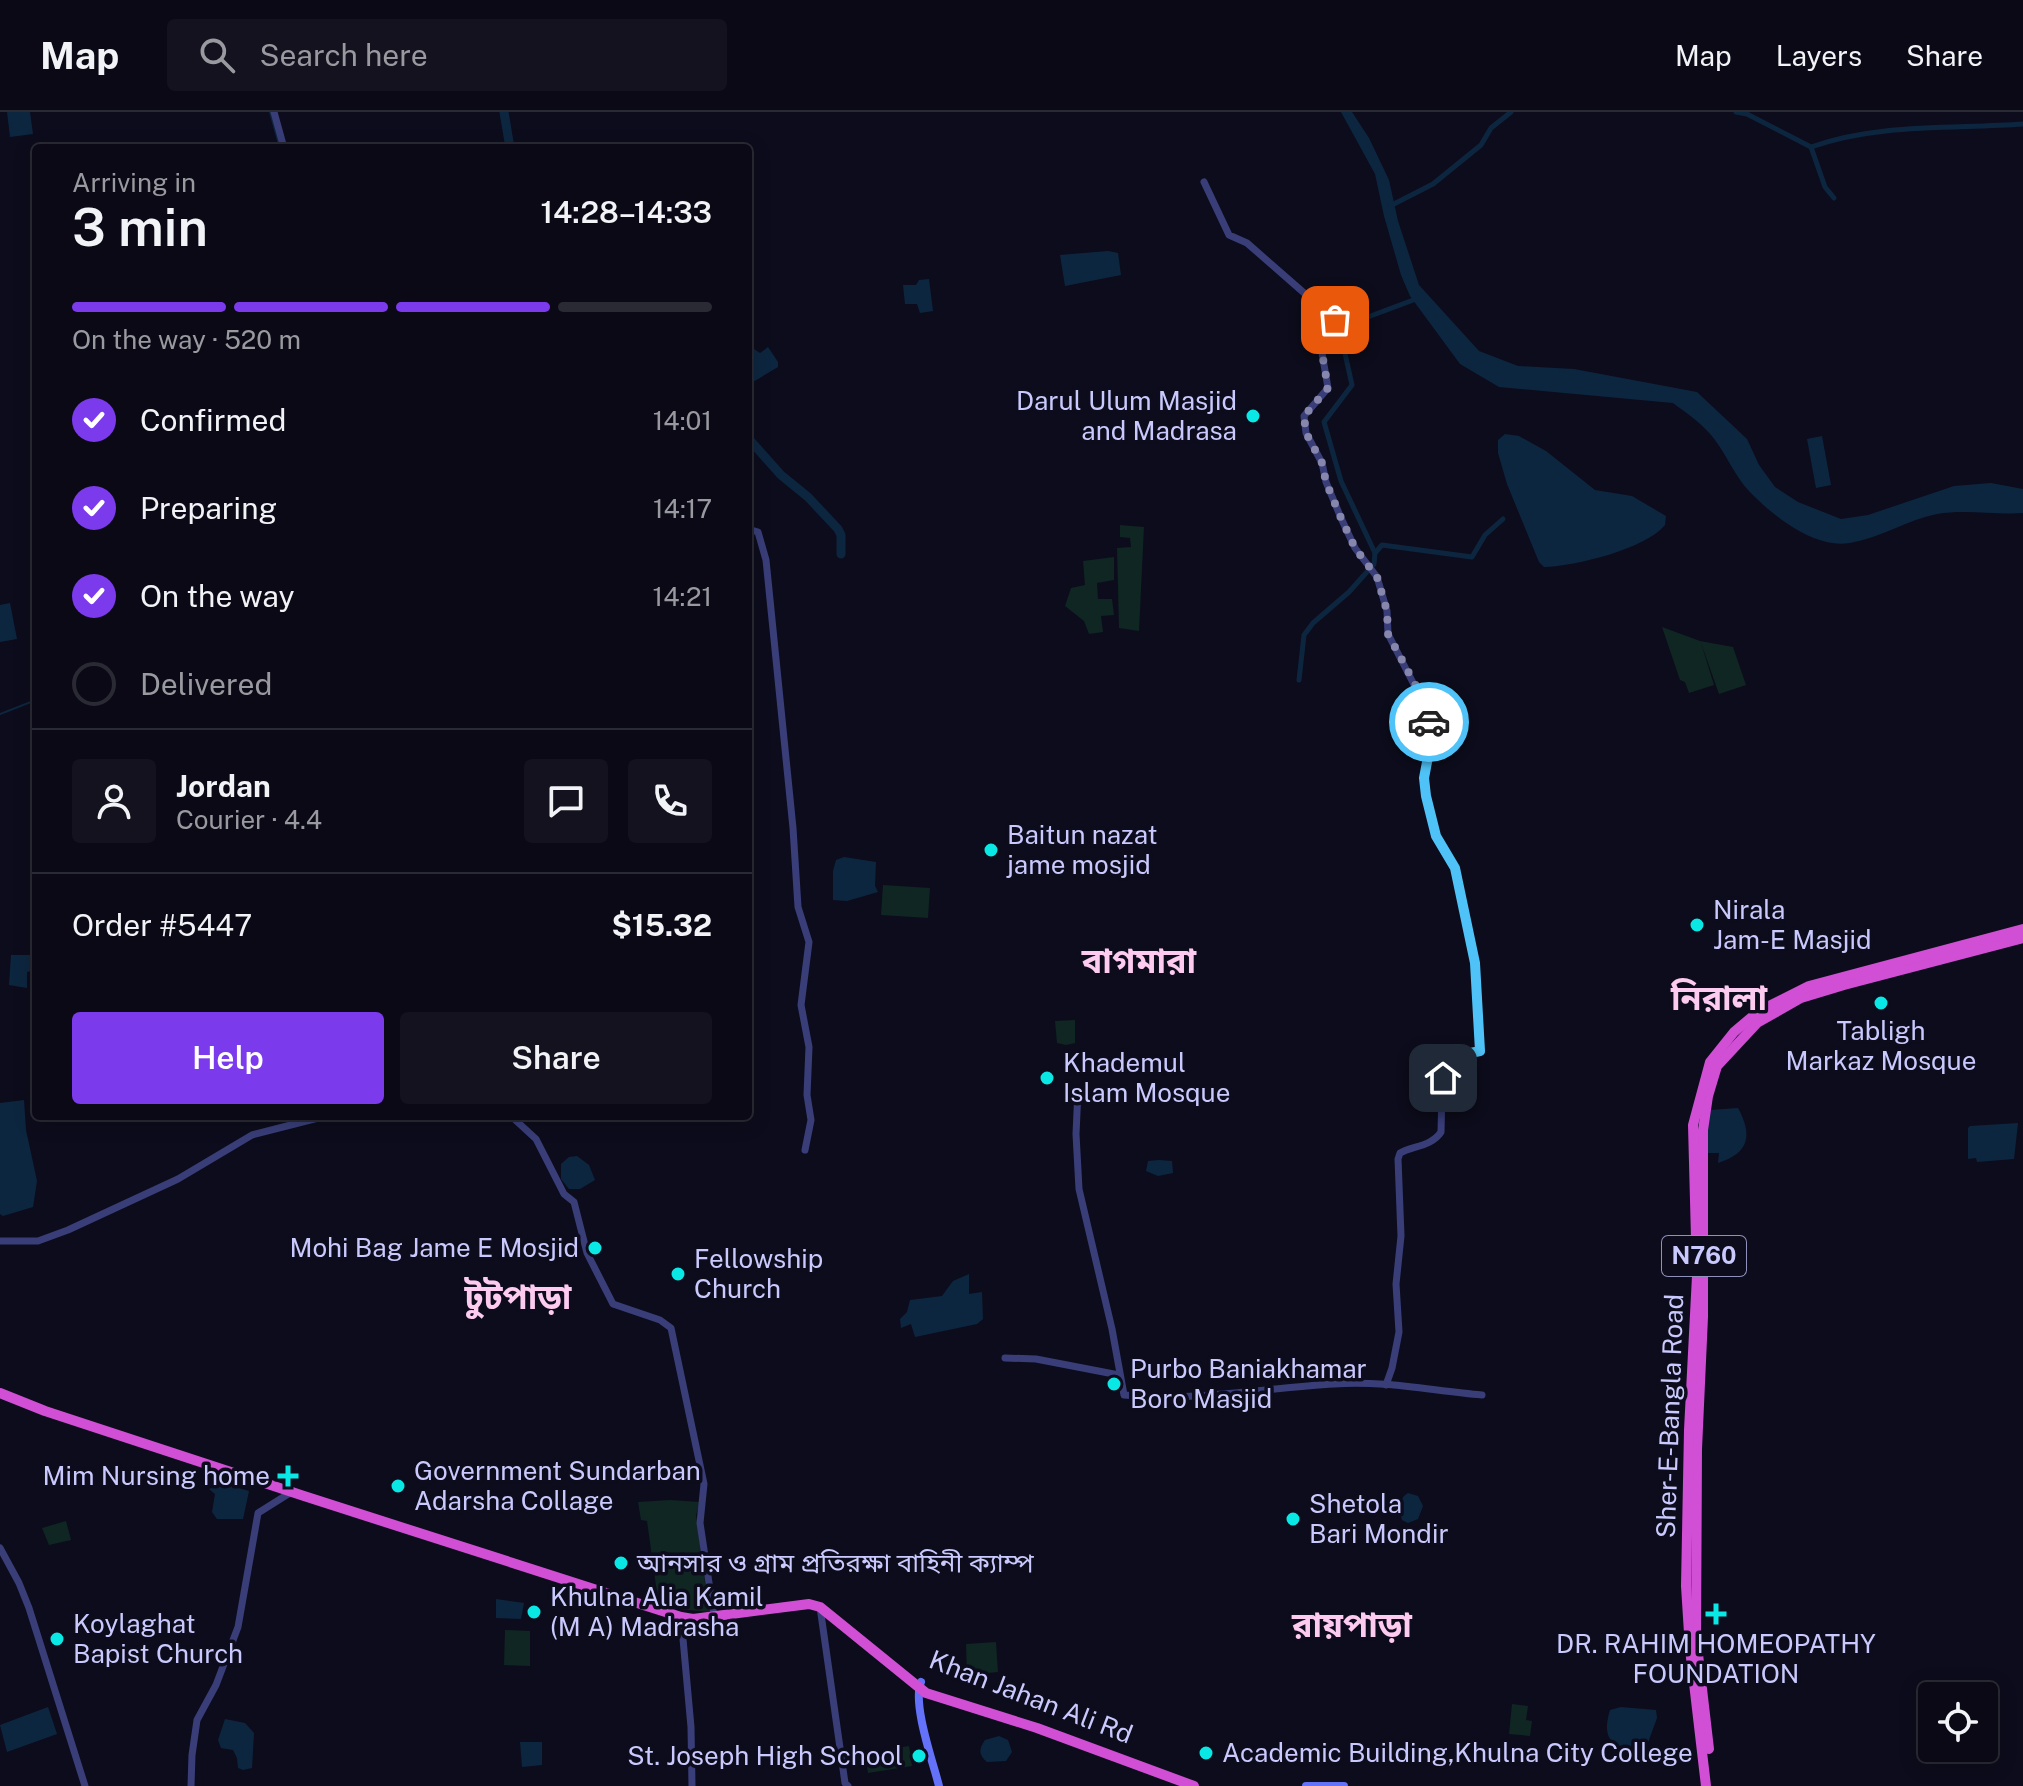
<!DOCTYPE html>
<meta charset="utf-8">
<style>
:root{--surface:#0a0915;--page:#13121e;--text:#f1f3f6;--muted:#999aa0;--line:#2a2a34;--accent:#7c3aed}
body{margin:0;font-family:"Public Sans","Noto Sans Bengali",sans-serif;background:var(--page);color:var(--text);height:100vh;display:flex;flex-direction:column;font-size:30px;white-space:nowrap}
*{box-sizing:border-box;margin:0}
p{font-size:26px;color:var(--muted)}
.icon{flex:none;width:44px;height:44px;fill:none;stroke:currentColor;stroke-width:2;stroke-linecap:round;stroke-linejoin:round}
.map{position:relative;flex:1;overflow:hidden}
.panel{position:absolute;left:32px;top:32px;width:720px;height:976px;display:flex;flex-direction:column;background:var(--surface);border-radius:8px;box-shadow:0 4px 20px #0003,0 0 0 2px var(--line)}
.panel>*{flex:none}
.buttons{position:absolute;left:1918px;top:1570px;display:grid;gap:16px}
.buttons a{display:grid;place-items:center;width:80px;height:80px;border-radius:8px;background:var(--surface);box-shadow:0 4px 20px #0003,0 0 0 2px var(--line);font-size:40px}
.pin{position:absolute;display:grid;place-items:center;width:68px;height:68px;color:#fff;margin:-34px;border-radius:16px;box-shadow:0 4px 12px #0006}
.courier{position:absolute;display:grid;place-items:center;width:80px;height:80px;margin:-40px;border:6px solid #4fc3f7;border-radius:50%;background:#fff;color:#222;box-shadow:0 2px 10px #0007}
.overview em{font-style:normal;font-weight:600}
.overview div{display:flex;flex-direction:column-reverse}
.overview{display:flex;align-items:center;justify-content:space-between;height:136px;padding:0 40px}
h1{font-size:52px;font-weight:600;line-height:60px}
.bar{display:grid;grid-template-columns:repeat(4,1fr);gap:12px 8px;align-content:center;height:96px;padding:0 40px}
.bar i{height:10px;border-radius:6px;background:var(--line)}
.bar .active{background:var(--accent)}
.bar p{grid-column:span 4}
.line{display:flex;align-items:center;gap:20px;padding:0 40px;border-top:2px solid var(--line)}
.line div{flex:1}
.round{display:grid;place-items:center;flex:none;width:84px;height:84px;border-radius:8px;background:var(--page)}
ol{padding:0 40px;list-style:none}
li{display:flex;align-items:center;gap:24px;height:88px}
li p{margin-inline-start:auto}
li .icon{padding:8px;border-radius:50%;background:var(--accent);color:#fff;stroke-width:4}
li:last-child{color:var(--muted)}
li i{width:44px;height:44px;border:4px solid var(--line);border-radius:50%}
.action{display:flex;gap:16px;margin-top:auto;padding:16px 40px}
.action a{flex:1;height:92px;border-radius:8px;background:var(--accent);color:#fff;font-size:32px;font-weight:600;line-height:92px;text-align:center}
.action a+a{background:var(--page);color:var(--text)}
header{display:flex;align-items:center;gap:48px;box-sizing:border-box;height:112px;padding:0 40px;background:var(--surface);border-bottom:2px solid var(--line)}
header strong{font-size:38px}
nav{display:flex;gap:44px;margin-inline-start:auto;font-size:28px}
.search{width:560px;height:72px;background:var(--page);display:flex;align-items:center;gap:20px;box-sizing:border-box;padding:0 28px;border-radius:8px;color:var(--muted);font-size:30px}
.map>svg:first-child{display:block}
.green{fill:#0f2622}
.water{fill:#0d263f}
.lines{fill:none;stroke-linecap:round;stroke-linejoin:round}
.stream{stroke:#0d263f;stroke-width:2}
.canal{stroke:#0d263f;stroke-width:5}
.river{stroke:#0d263f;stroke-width:9}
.tertiary{stroke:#393e79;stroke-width:7}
.secondary{stroke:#6472f9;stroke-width:8}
.trunk{stroke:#d04fd4;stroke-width:10}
.done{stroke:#8787ae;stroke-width:8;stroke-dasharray:0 14.4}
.route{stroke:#4fc3f7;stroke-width:10}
.poi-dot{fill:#0ae8e5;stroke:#0d0c1c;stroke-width:3}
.labels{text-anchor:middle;stroke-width:7;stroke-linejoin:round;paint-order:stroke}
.shield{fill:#0d0c1c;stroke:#9190ba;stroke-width:2}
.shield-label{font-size:24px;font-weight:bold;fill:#c9c9fd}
.poi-label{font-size:26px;fill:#c9c9fd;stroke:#0d0c1c;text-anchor:start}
.street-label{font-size:26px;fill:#c9c9fd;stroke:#0d0c1c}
.district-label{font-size:34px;font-weight:bold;fill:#fdcbf0;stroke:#0d0c1c}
</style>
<header>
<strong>Map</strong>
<div class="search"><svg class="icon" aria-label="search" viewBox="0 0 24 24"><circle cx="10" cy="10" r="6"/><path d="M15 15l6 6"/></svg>Search here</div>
<nav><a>Map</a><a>Layers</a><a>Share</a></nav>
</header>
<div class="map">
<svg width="2023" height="1674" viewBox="0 0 2023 1674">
<rect width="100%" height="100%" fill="#0d0c1c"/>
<g class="green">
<polygon points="1120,413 1144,415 1139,519 1119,516 1117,436 1131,435 1130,426 1120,425"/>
<polygon points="1114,445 1114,468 1097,471 1098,487 1112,487 1114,503 1101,504 1103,520 1089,522 1084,509 1065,494 1071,476 1085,473 1083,449"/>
<polygon points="1662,515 1700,529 1733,535 1746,573 1719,582 1701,531 1714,573 1689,581 1685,570 1680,568"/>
<polygon points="883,773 930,776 928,806 881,803"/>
<polygon points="1075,908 1075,931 1066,933 1057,931 1055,909"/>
<polygon points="670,1388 700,1390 696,1403 709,1500 659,1495 647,1409 641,1408 638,1390"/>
<polygon points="66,1409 71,1428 49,1433 42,1416"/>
<polygon points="505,1518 530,1519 530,1554 504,1553"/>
<polygon points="996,1530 998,1560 967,1563 966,1532"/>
<polygon points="1512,1592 1528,1594 1526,1608 1532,1609 1530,1624 1509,1622"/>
<polygon points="909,1634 912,1654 868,1661 865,1641"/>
</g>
<g class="water">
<polygon points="7,0 30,0 33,22 10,25"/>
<path d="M1341 0H1352L1369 26 1389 68 1398 109 1419 173 1479 239 1518 254 1574 257 1697 280 1747 327 1759 353 1775 375 1798 390 1841 407 1868 403 1954 374 1991 371 2023 377V401C1995 403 1965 397 1937 402 1907 408 1880 426 1850 431 1813 437 1772 403 1749 379 1735 364 1727 344 1715 328 1704 313 1688 302 1673 291L1499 275 1460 252 1410 184 1401 163 1384 104 1375 62Z"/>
<polygon points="1108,139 1118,141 1121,163 1065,174 1060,143"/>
<polygon points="929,167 933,199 920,201 917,192 905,192 903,173 916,173 919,168"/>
<polygon points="748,233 760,241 768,235 778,250 778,255 753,270 748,269"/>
<path d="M1505 322 1519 324 1546 339 1595 378 1632 384 1666 404 1665 413C1645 437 1576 454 1544 455L1539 450 1507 372 1498 341V328Z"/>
<polygon points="1822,324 1831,373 1816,376 1807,327"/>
<polygon points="10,491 17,527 0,530 0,493"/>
<polygon points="844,745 876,750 875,774 878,780 847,789 833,788 833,759 836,748"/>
<polygon points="11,843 36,843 36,858 27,860 27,876 9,873"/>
<polygon points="24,988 26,1018 37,1069 33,1095 3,1104 0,1102 0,991"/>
<path d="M1738 996C1753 1024 1749 1041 1718 1051L1719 1041H1706V1024L1710 998Z"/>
<polygon points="2018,1011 2014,1047 1977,1050 1976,1046 1968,1047 1968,1016 1970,1014"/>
<polygon points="577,1044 589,1053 595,1068 580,1077 569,1077 561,1067 561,1052 569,1045"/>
<polygon points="1159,1048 1172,1049 1173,1061 1158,1064 1146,1059 1148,1049"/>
<polygon points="969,1162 969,1182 982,1180 983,1207 977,1212 915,1225 911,1212 901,1216 900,1207 907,1200 910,1188 942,1184 953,1169"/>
<polygon points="218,1370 249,1379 243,1407 217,1407 212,1400 215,1382 209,1377 218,1373"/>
<path d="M1408 1381 1418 1384 1423 1394 1418 1407 1408 1411 1402 1408C1399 1398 1398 1387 1408 1381Z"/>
<polygon points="496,1487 524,1491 521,1507 496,1506"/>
<polygon points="48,1595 57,1622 7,1640 0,1613"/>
<path d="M1621 1595 1656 1598 1657 1606 1646 1636C1615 1637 1600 1631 1610 1598Z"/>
<polygon points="225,1607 245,1611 254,1621 252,1656 243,1658 238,1656 237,1646 233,1638 221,1636 218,1628"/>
<path d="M999 1624 1008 1628 1012 1640 1006 1649 987 1650C978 1642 979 1637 985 1628Z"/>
<polygon points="520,1630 542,1630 542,1653 522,1655"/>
</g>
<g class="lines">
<g class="stream">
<polyline points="270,0 280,36"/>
<polyline points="0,602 36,588"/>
</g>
<g class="canal">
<path d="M1736 0 1747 2 1811 35C1879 11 1953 17 2023 12"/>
<polyline points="1811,35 1825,75 1834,86"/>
<polyline points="1390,94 1433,72 1481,33 1491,16 1511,0"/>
<polyline points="1375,441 1341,369 1324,310 1352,273 1342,228 1349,212 1416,187"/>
<polyline points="1299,568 1304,523 1313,511 1349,480 1374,452 1375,441 1382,433 1472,445 1485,423 1503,407"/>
</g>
<g class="river">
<polyline points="504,0 510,36"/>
<polyline points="748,326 781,363 808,385 838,417 841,423 841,442"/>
</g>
<g class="tertiary">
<polyline points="274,0 284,36"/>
<path d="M1204 70 1229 123 1247 131 1335 208 1322 241 1328 276 1304 304 1306 321 1322 351 1326 370 1341 406 1355 436 1377 465 1387 499 1388 522 1425 594 1431 629 1424 666 1426 684 1436 724 1455 756 1475 851 1480 939 1447 946 1442 979 1441 1020C1432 1034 1413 1034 1400 1041L1398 1047 1401 1124 1396 1172 1399 1220 1392 1256 1386 1273"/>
<polyline points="748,417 758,420 766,448 793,716 798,795 809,830 801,893 809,935 807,983 811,1008 805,1038"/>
<path d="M1078 978 1076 1022 1079 1077 1112 1217 1124 1283C1191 1290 1266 1276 1334 1272 1383 1268 1433 1279 1482 1283"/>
<polyline points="435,1004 443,1004"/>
<polyline points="511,1004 536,1027 564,1082 574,1090 587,1141 613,1192 660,1208 671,1216 704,1372 700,1411 714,1504"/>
<polyline points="0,1129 38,1129 68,1118 178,1067 252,1023 326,1004"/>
<polyline points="1005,1246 1036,1247 1119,1263"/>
<polyline points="0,1436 19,1471 29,1496 85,1674"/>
<polyline points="820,1495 845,1671 848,1674"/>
<polyline points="681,1505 691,1615 692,1674"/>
<polyline points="191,1674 192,1643 197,1608 216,1573 238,1515 258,1401 293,1379"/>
</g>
<g class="secondary">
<path d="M921 1570C912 1592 933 1650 939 1674"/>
<polyline points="1306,1674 1344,1674"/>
</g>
<g class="trunk">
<polyline points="0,1281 45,1299 304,1384 681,1505 693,1507 809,1492 820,1495 926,1581 1037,1616 1194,1674"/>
<polyline points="1709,1637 1696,1525 1697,1337 1703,1205 1703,1018 1708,984 1717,954 1757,911 1801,886 1844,873 2023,826"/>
<polyline points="1706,1674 1690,1537 1686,1474 1689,1318 1697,1164 1693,1013 1710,950 1734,920 1759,899 1809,874 2023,817"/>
</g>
</g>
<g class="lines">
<polyline class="done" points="1335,208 1322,241 1328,276 1304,304 1306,321 1322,351 1326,370 1341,406 1355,436 1377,465 1387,499 1388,522 1417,576 1429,610"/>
<polyline class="route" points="1429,610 1431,629 1424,666 1426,684 1436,724 1455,756 1475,851 1480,939 1447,946 1443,966"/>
</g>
<g class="poi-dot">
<circle cx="1253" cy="304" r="8"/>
<circle cx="991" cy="738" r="8"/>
<circle cx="1697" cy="813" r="8"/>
<circle cx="1881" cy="891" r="8"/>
<circle cx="1047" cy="966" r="8"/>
<circle cx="595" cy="1136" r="8"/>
<circle cx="678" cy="1162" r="8"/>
<circle cx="1114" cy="1272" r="8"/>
<path d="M284 1352h8v8h8v8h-8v8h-8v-8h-8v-8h8z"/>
<circle cx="398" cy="1374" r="8"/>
<circle cx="1293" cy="1407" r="8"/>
<circle cx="621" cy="1451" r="8"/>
<circle cx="534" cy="1500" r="8"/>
<path d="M1712 1490h8v8h8v8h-8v8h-8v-8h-8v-8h8z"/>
<circle cx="57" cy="1527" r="8"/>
<circle cx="1206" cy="1641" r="8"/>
<circle cx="919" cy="1644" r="8"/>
</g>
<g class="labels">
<rect class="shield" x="1662" y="1124" width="84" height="40" rx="6"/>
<g class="shield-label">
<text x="1704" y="1152">N760</text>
</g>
<g class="poi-label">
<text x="1237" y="298" text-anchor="end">Darul Ulum Masjid<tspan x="1237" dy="30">and Madrasa</tspan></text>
<text x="1007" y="732">Baitun nazat<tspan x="1007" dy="30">jame mosjid</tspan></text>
<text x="1713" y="807">Nirala<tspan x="1713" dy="30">Jam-E Masjid</tspan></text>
<text x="1881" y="928" text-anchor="middle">Tabligh<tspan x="1881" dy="30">Markaz Mosque</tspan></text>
<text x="1063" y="960">Khademul<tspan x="1063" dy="30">Islam Mosque</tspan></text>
<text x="579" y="1145" text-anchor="end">Mohi Bag Jame E Mosjid</text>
<text x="694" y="1156">Fellowship<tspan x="694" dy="30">Church</tspan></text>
<text x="1130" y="1266">Purbo Baniakhamar<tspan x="1130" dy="30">Boro Masjid</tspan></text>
<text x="414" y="1368">Government Sundarban<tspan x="414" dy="30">Adarsha Collage</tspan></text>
<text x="270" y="1373" text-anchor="end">Mim Nursing home</text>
<text x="1309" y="1401">Shetola<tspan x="1309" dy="30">Bari Mondir</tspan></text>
<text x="637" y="1460">আনসার ও গ্রাম প্রতিরক্ষা বাহিনী ক্যাম্প</text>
<text x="550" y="1494">Khulna Alia Kamil<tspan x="550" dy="30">(M A) Madrasha</tspan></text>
<text x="73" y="1521">Koylaghat<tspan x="73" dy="30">Bapist Church</tspan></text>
<text x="1716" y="1541" text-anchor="middle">DR. RAHIM HOMEOPATHY<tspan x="1716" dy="30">FOUNDATION</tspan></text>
<text x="1222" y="1650">Academic Building,Khulna City College</text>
<text x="903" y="1653" text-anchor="end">St. Joseph High School</text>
</g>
<g class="street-label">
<text transform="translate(1670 1304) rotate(-88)" y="9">Sher-E-Bangla Road</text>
<text transform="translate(1031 1585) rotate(21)" y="9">Khan Jahan Ali Rd</text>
</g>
<g class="district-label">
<text x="1139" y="861">বাগমারা</text>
<text x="1719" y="898">নিরালা</text>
<text x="518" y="1197">টুটপাড়া</text>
<text x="1352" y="1525">রায়পাড়া</text>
</g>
</g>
</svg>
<div class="buttons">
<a><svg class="icon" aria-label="locate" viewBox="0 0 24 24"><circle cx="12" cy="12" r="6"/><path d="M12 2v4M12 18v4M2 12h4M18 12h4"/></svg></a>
</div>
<div class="pin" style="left:1335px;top:208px;background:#ea580c"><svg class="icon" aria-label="bag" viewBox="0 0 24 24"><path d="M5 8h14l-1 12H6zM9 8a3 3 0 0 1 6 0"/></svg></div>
<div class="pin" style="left:1443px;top:966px;background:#1f2937"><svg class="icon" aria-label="home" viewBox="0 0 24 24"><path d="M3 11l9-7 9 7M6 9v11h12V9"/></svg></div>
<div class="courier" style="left:1429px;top:610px"><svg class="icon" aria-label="car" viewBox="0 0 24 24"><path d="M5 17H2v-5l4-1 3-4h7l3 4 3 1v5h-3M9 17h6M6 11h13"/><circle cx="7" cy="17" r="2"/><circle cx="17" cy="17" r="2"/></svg></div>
<section class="panel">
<div class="overview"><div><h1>3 min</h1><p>Arriving in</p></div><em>14:28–14:33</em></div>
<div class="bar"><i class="active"></i><i class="active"></i><i class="active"></i><i></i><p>On the way · 520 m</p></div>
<ol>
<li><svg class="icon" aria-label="check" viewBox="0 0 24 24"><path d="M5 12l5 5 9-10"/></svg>Confirmed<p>14:01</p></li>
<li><svg class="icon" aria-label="check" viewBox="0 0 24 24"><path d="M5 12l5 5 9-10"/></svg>Preparing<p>14:17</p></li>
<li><svg class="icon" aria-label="check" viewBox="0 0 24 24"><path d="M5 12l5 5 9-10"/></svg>On the way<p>14:21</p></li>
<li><i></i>Delivered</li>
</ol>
<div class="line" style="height:144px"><a class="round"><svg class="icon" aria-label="person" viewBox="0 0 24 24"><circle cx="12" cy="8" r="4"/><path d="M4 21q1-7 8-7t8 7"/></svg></a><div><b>Jordan</b><p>Courier · 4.4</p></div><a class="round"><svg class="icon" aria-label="chat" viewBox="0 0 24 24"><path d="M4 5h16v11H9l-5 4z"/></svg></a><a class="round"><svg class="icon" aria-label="phone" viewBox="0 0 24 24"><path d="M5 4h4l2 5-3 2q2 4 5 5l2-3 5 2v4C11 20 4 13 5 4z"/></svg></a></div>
<div class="line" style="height:104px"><div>Order #5447</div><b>$15.32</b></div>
<div class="action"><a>Help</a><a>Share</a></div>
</section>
</div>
